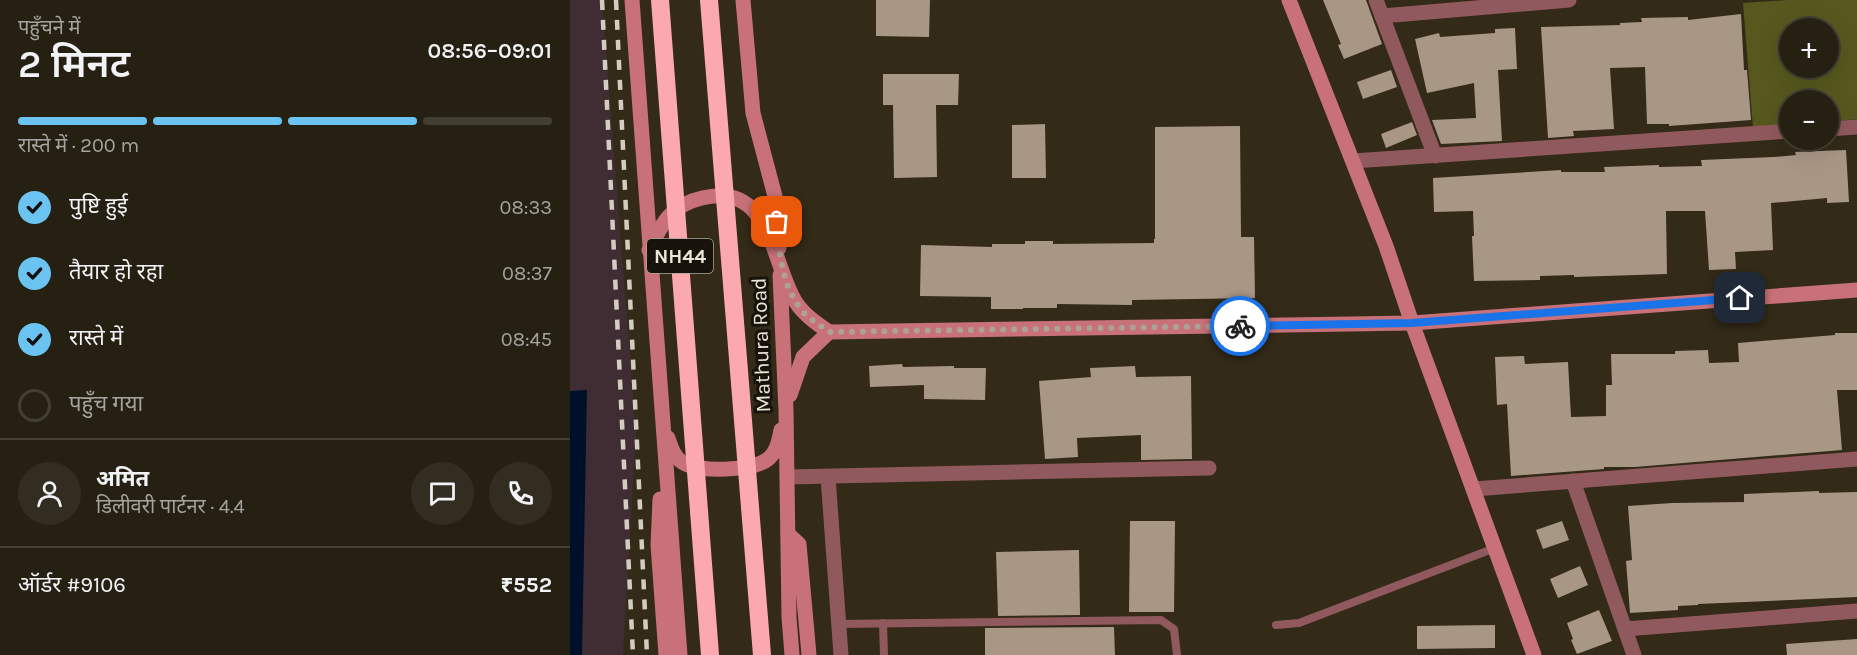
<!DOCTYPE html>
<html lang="hi">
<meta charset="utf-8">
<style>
:root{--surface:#262012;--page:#322d20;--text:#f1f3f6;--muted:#a4a39f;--line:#423e32;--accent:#6bc3f2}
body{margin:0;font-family:Karla,"Noto Sans Devanagari",sans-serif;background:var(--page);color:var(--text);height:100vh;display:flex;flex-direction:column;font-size:22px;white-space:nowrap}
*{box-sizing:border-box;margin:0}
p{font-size:20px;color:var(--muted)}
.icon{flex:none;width:33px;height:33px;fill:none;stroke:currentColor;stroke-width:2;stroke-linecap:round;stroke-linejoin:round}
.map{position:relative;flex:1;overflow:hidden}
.panel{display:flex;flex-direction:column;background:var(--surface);width:570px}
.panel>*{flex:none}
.fabs{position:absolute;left:1209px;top:18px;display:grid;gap:12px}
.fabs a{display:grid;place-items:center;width:60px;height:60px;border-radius:50%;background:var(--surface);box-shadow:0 6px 24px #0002,0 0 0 2px var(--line);font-size:30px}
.pin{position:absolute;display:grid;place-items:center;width:51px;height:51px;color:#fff;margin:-26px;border-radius:12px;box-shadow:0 3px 9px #0006}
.courier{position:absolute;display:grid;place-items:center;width:60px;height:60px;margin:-30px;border:4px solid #1a73e8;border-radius:50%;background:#fff;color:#222;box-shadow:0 2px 8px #0007}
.headline em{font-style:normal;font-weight:600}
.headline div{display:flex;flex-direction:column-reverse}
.headline{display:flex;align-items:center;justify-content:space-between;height:102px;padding:0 18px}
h1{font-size:39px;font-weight:600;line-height:45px}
.bar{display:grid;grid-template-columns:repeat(4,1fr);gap:9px 6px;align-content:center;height:72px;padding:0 18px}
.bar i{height:8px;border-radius:4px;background:var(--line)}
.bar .active{background:var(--accent)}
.bar p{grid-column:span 4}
.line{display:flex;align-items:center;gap:15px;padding:0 18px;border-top:2px solid var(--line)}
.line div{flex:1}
.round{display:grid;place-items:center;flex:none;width:63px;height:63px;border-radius:32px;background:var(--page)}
ol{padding:0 18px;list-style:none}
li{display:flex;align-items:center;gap:18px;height:66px}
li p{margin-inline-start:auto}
li .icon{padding:6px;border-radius:50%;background:var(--accent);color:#111;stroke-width:4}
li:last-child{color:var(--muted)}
li i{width:33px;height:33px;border:3px solid var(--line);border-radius:50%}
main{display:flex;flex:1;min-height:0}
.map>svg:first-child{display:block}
.commercial{fill:#402d33}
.green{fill:#56581e;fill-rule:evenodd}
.water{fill:#000f2a}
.building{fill:#a99786}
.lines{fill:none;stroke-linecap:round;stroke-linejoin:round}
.lane{stroke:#90595d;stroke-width:8}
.street{stroke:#90595d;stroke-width:15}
.secondary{stroke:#c87179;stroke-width:15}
.highway{stroke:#fba9af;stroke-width:18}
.rail{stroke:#d3cdc1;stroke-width:4.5;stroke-dasharray:10 10;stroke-linecap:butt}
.highway-bridge{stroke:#fba9af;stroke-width:18}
.done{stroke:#aba496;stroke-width:6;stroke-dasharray:0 10.8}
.route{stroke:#1a73e8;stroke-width:8}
.labels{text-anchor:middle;stroke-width:6;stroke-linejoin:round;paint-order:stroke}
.shield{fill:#17130b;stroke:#aba69c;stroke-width:1.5}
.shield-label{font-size:20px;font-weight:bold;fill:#ebe5da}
.street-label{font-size:21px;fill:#ebe5da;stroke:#17130b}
</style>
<main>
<section class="panel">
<div class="headline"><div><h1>2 मिनट</h1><p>पहुँचने में</p></div><em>08:56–09:01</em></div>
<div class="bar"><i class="active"></i><i class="active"></i><i class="active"></i><i></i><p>रास्ते में · 200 m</p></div>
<ol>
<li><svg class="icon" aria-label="check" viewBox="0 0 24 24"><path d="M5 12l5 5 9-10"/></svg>पुष्टि हुई<p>08:33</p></li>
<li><svg class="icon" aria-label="check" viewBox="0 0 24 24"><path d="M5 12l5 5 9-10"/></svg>तैयार हो रहा<p>08:37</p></li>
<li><svg class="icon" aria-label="check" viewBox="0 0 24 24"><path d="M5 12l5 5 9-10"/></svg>रास्ते में<p>08:45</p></li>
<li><i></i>पहुँच गया</li>
</ol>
<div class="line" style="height:108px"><a class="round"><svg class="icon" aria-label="person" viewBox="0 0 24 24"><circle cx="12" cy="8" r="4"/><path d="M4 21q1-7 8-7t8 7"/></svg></a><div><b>अमित</b><p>डिलीवरी पार्टनर · 4.4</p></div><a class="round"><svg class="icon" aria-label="chat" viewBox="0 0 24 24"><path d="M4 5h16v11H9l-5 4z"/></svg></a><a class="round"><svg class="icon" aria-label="phone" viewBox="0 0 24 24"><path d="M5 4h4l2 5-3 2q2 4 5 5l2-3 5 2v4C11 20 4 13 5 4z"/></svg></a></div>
<div class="line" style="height:78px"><div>ऑर्डर #9106</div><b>₹552</b></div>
</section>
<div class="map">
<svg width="1287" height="655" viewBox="0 0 1287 655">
<rect width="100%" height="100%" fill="#332a18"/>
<polygon class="commercial" points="0,0 32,0 66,433 53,655 0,655"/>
<path class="green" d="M1218 0H1287V119L1259 122 1258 100H1220L1219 125 1183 128 1173 3ZM1220 28H1258V68H1220Z"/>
<polygon class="water" points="17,390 12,655 0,655 0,391"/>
<g class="building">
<polygon points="306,0 360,0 359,37 306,36"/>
<polygon points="753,0 796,0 812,44 774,59 768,45 771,44"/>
<polygon points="1171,14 1174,70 1177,70 1181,120 1099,126 1099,124 1077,124 1075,67 1040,68 1044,129 1003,131 1004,136 978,138 971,27 1050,25 1050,23 1072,22 1071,18 1118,17 1118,20"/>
<polygon points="945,28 947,69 928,70 932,141 871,144 862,120 906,118 904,83 857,93 845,39 869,33 870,37 925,33 925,29"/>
<polygon points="821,70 827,87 793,99 787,82"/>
<polygon points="313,74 389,74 388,105 366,105 367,177 324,178 323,105 313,105"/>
<polygon points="842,122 847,135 816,148 811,134"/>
<polygon points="475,124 476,178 442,178 442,125"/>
<polygon points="670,126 671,237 684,237 685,298 562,300 562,305 487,304 487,308 453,308 453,309 421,309 421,297 350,296 351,245 422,247 422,244 455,244 455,241 483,241 483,244 584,243 584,239 585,239 585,127"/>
<polygon points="1276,150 1279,202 1257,203 1257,198 1201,203 1203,250 1165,252 1166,269 1139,270 1135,211 1096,211 1097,274 1004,277 1004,275 970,276 970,280 904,281 902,236 904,236 903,211 864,212 863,178 991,170 991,172 1035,172 1034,167 1089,165 1089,167 1132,166 1131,160 1204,157 1226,155 1225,152 1250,151"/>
<polygon points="1265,333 1287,333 1287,390 1267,390 1272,450 1065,467 1034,467 1034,469 941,476 937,404 927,405 925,357 954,356 955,364 998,362 1001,417 1036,416 1036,385 1042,385 1041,354 1105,354 1105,351 1138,350 1139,363 1169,362 1168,343 1265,335"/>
<polygon points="332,364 333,367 384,366 384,368 416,368 415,400 354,399 354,385 300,387 299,366"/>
<polygon points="565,366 566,377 621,376 622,459 571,460 571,435 507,438 508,457 475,459 469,381 521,377 520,368"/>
<polygon points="1249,491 1249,493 1287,492 1287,597 1128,604 1128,605 1108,606 1108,610 1060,613 1056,561 1062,560 1058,506 1102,503 1174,502 1174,494"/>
<polygon points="560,521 605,521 604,612 559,612"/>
<polygon points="992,521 999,540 973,549 966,530"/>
<polygon points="509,550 510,615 428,616 426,552"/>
<polygon points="1010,566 1018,585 988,598 980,579"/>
<polygon points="1029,610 1042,641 1007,654 1001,640 1003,639 997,623"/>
<polygon points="925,625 925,648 847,649 847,626"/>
<polygon points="544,627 545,655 415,655 415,628"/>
<polygon points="1287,639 1287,655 1217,655 1216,644"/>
</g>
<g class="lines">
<g class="lane">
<polyline points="313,623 314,655"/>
<polyline points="269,624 591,620 604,629 607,655"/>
<polyline points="706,625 729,623 925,548"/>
</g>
<g class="street">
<polyline points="806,0 865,156"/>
<polyline points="812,16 999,0"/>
<polyline points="1258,129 1287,127"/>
<polyline points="783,161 1220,131"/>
<polyline points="217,477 639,468"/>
<polyline points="258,477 271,655"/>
<polyline points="1003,481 1064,655"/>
<polyline points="904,489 1287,459"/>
<polyline points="1055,629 1287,611"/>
</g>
<g class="secondary">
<polyline points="62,0 110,655"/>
<polyline points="173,0 183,113 207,204 209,248"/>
<polyline points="719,0 816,246 842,323 964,655"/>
<path d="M79 250C92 223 101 205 132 198 201 181 201 261 225 301 233 314 246 323 259 332L842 323 1287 290"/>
<polyline points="210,275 216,410 219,617 222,655"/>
<polyline points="220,395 233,357 259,332"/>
<path d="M98 438C101 447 104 457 112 462 127 473 184 471 198 459 207 452 209 440 211 430"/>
<polyline points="90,499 88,545 96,655"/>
<polyline points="218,534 229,544 239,655"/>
</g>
<g class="highway">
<polyline points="180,507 192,655"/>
<polyline points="129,511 140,655"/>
</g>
<g class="rail">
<polyline points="32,0 63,655"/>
<polyline points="46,0 77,655"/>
</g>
<g class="highway-bridge">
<polyline points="90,0 129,511"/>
<polyline points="139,0 180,507"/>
</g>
</g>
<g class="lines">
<path class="done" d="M207 222C209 254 212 290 236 315 243 321 251 326 259 332L670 326"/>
<polyline class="route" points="670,326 842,323 1170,298"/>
</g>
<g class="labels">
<rect class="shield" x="77" y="239" width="66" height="34" rx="4.5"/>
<g class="shield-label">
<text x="110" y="263">NH44</text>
</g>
<g class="street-label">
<text transform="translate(191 345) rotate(-92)" y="7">Mathura Road</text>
</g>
</g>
</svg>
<div class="fabs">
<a>+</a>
<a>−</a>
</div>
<div class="pin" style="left:207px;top:222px;background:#ea580c"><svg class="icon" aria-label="bag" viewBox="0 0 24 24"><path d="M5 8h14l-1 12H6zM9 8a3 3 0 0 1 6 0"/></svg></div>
<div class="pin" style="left:1170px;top:298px;background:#1f2937"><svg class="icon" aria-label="home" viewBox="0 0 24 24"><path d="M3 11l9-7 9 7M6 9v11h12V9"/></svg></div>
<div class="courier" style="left:670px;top:326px"><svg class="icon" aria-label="bike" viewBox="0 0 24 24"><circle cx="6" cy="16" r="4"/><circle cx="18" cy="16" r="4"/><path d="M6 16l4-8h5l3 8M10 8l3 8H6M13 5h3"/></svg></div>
</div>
</main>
